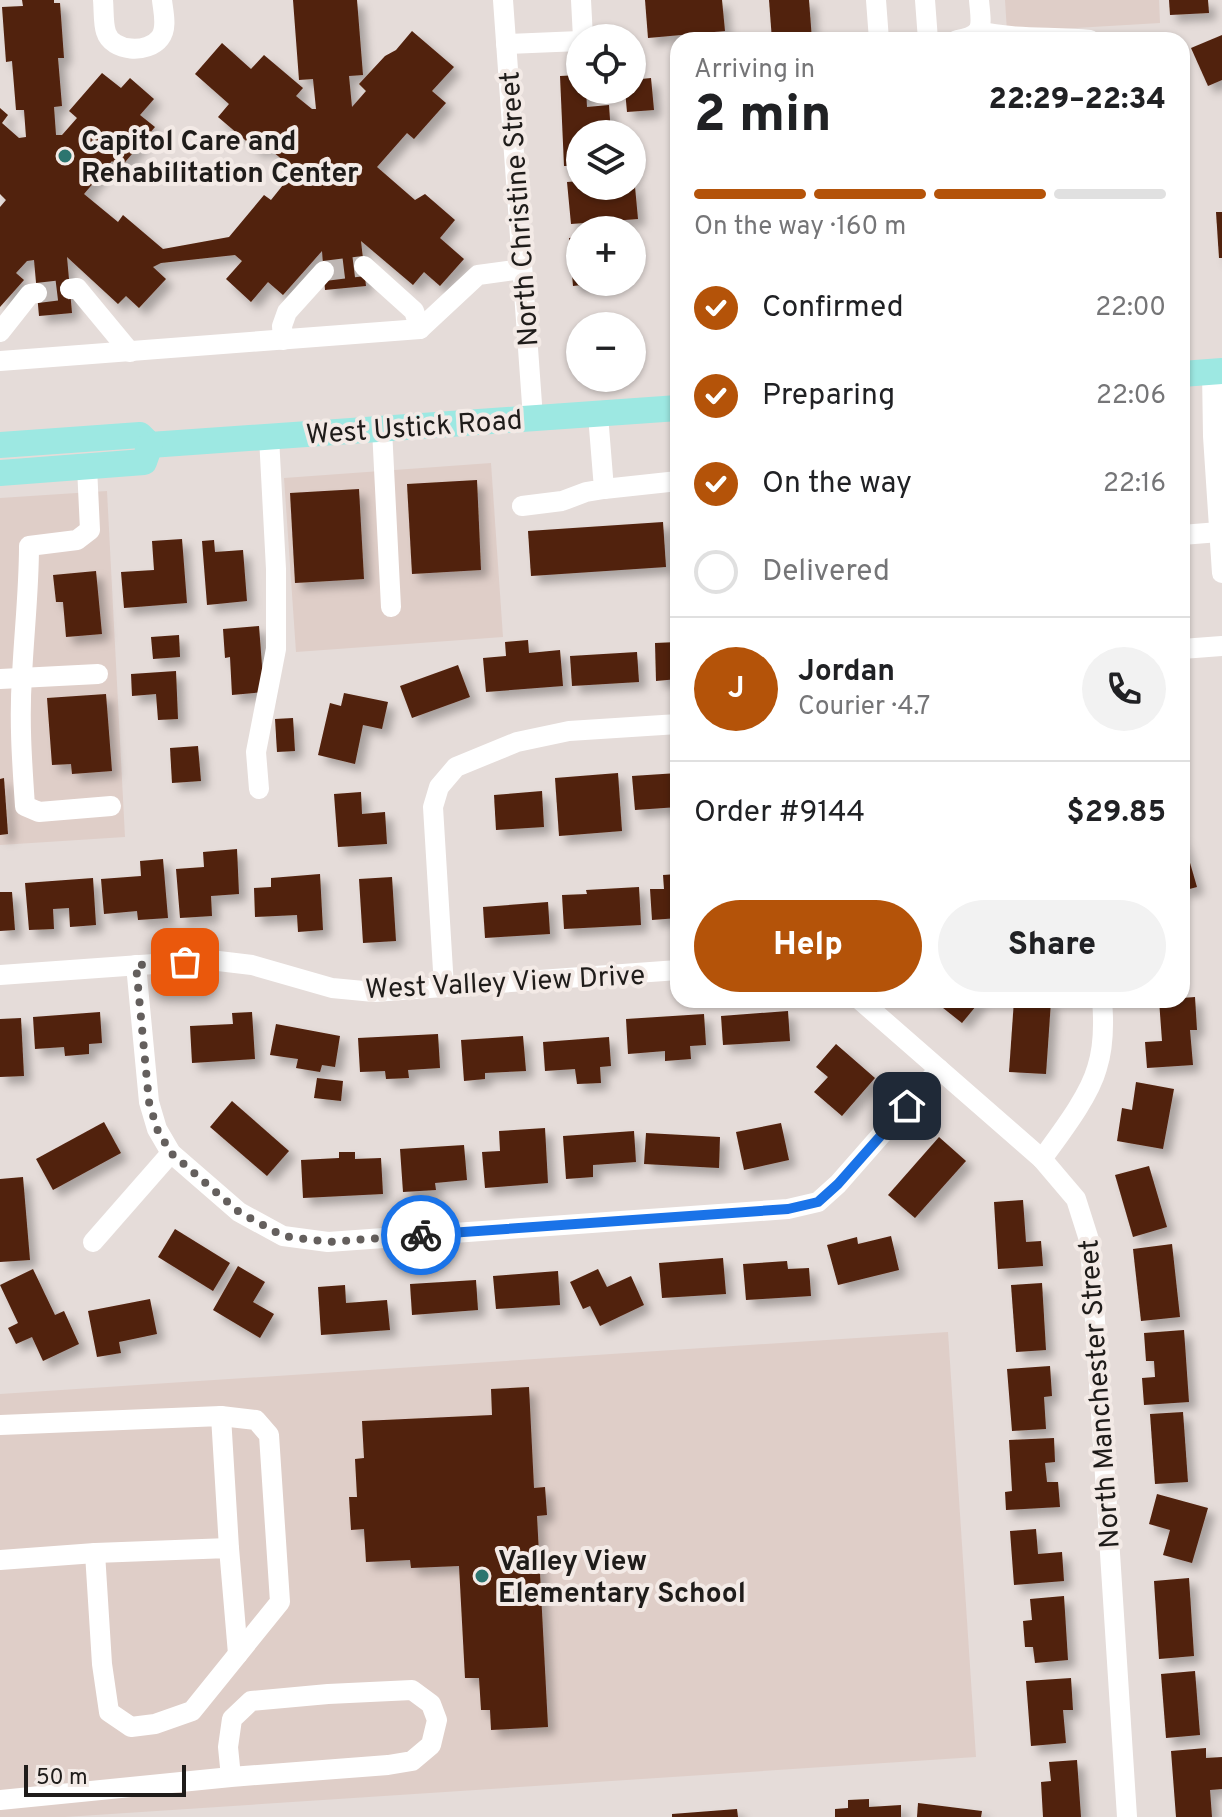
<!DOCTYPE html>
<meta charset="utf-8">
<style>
:root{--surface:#fff;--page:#f2f2f2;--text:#202124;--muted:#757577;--line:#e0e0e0;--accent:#b45309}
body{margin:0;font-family:Overpass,sans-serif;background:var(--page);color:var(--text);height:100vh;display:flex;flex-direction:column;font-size:30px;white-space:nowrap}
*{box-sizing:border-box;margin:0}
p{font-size:26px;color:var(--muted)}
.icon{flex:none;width:44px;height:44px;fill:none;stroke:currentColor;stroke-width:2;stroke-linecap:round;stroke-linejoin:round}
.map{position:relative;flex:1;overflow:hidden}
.panel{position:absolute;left:670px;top:32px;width:520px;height:976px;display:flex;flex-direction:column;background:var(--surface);border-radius:24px;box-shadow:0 2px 6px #0004}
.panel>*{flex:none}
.controls{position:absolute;left:566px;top:24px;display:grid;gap:16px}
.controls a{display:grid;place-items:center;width:80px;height:80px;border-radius:50%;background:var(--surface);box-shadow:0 2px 6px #0004;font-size:40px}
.scale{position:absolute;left:24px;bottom:20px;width:162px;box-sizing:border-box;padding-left:8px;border:4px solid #1f1c1a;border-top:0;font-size:22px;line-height:28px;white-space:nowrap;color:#1f1c1a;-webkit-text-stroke:6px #f3eae6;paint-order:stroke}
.pin{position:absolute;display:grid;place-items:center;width:68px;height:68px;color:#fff;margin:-34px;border-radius:16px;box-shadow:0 4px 12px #0006}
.courier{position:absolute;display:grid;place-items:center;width:80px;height:80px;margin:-40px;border:6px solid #1a73e8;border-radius:50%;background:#fff;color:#222;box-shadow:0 2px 10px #0007}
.summary em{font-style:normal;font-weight:800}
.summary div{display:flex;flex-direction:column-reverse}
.summary{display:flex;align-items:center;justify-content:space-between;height:136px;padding:0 24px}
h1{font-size:52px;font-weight:800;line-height:60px}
.bar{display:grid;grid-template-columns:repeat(4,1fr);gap:12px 8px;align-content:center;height:96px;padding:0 24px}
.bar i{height:10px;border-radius:6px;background:var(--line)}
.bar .current{background:var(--accent)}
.bar p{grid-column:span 4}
.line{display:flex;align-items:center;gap:20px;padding:0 24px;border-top:2px solid var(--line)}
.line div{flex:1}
.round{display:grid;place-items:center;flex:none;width:84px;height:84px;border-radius:42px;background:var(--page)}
ol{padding:0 24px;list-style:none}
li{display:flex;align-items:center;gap:24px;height:88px}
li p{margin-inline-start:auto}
li .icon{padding:8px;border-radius:50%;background:var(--accent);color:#fff;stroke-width:4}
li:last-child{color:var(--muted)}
li i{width:44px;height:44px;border:4px solid var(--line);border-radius:50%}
.primary-button{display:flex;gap:16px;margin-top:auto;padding:16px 24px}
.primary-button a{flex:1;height:92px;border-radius:48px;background:var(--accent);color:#fff;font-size:32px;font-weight:800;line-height:92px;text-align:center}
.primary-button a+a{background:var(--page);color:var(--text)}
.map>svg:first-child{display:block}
.built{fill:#dfcec8}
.building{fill:#51200b;filter:url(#shadow)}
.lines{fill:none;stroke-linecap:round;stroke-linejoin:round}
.minor-tunnel{stroke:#bdb6b3;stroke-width:20;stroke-dasharray:20 10;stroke-linecap:butt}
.minor{stroke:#fff;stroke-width:20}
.major{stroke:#9de8e2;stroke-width:26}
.done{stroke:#645f5d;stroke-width:8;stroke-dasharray:0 14.4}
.route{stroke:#1a73e8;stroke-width:10}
.poi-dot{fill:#2c756f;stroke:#f3eae6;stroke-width:3}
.labels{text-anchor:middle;stroke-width:8;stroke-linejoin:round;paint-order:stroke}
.poi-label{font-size:28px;font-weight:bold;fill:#1f1c1a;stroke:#f3eae6;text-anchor:start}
.street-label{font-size:28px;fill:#1f1c1a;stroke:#f3eae6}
</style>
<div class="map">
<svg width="1222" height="1817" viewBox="0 0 1222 1817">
<defs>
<filter id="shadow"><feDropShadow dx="7" dy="7" stdDeviation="4" flood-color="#0004"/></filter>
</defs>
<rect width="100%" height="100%" fill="#e5dcd9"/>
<g class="built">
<polygon points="1005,0 1159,0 1160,23 1007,32"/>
<polygon points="491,463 503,637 296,652 284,478"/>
<polygon points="107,491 125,837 0,845 0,498"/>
<polygon points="948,1332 976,1757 65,1817 0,1817 0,1394"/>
</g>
<g class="building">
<polygon points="22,0 54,0 54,3 60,3 64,58 58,58 62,106 54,107 56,135 62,135 77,118 69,111 102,73 121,88 130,78 154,99 140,115 155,127 120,168 112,161 84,194 118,222 123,215 163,249 229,237 264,195 271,200 295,170 267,147 258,151 218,117 229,104 195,74 222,43 251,69 264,55 303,88 296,96 312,109 316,109 313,79 299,80 293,0 357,0 363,75 349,76 352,107 366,91 359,84 385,56 396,50 412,31 454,67 432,91 446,103 414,139 407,133 377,167 415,200 425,194 455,220 440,238 464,259 440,286 424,272 413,285 361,241 366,286 325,290 322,251 283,295 268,282 251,302 226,279 242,261 235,255 161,263 153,267 166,279 139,308 126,296 118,304 67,257 72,313 39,316 34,260 27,261 16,273 24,280 0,307 0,207 6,200 0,194 0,108 8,115 2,123 19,138 26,137 24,110 16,110 12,61 6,62 2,7 23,6"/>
<polygon points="645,0 722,0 725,31 648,38"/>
<polygon points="769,0 809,0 812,40 772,40"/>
<polygon points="1169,0 1208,0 1209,13 1170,15"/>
<polygon points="1222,35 1222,80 1208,86 1191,48"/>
<polygon points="580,75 580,90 586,90 587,107 609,105 611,134 580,134 580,166 564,166 560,76"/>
<polygon points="651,78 654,110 627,112 625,90 632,90 632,80"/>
<polygon points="632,176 634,176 638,219 571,224 567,182 580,181 580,186 632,186"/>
<polygon points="1216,212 1222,212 1222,258 1219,258"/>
<polygon points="580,237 580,282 590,282 590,284 573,286 569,238"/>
<polygon points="477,480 481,570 412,574 407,484"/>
<polygon points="359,489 364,579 295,583 290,493"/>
<polygon points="663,522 666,567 531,576 528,531"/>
<polygon points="182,539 187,603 124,608 121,572 154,570 152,541"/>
<polygon points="214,540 215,552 243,550 247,601 207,605 202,541"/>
<polygon points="96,571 102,634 66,637 63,602 56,602 53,575"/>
<polygon points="259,626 264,692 232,695 230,657 225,658 223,629"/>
<polygon points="179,635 180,657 153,659 151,637"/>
<polygon points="528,640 529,653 560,650 563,686 486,692 483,658 506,656 505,642"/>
<polygon points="678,642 678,679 656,681 655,643"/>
<polygon points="637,652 639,682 572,686 570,656"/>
<polygon points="458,665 470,697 412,718 400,686"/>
<polygon points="176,671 178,719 158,720 156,694 132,696 131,674"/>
<polygon points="344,693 388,702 382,729 363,725 355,764 318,755 330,703 341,706"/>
<polygon points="106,694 112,771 72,774 71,764 52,765 47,698"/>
<polygon points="293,718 295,751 277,752 275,719"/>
<polygon points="198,746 201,781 172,783 170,748"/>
<polygon points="618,773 622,831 559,836 555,778"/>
<polygon points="678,773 678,807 635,810 632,776"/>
<polygon points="4,778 8,834 0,835 0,779"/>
<polygon points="542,791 544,827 496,830 494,795"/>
<polygon points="361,792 362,814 385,812 387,844 338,847 334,794"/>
<polygon points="1182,835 1197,887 1182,891"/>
<polygon points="237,849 239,894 211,896 212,916 180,918 176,869 204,867 203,852"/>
<polygon points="163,859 168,918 138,920 137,911 104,914 101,879 141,876 140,861"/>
<polygon points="320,874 323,930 298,932 297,915 255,917 254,888 271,887 271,878"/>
<polygon points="678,874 678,918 652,920 650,889 664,889 663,875"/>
<polygon points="392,877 396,941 363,943 359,879"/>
<polygon points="93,878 96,925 70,927 69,908 53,909 54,929 29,930 25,883"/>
<polygon points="639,887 641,925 564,929 562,895 587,894 586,890"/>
<polygon points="0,892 12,892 15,930 0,931"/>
<polygon points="548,902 550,934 485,938 483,907"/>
<polygon points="1195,997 1197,1030 1190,1030 1193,1065 1147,1068 1145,1042 1162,1041 1159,1000 1182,1000 1182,998"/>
<polygon points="933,1000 981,1000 962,1023"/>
<polygon points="1014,1000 1051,1001 1046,1074 1009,1072"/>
<polygon points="788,1011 790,1041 723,1045 721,1016"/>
<polygon points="100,1012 102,1043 89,1044 89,1054 65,1056 64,1047 35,1049 33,1017"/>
<polygon points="252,1012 255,1059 192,1063 190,1026 233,1024 232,1013"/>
<polygon points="704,1014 706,1045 690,1046 691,1059 665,1061 665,1051 628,1054 626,1019"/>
<polygon points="21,1018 24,1076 0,1077 0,1019"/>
<polygon points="276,1024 340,1036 335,1067 322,1065 320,1072 296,1068 298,1059 270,1055"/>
<polygon points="438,1034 440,1068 408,1070 409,1078 386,1079 385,1071 360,1072 358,1038"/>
<polygon points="523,1036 526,1071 485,1073 485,1079 464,1081 461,1040"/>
<polygon points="609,1037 611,1066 600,1067 601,1083 577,1084 575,1069 545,1071 543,1042"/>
<polygon points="836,1044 875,1078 842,1116 814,1092 828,1077 816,1067"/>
<polygon points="317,1078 343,1081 341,1101 314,1098"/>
<polygon points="1136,1082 1174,1089 1163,1149 1117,1141 1122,1108 1132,1110"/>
<polygon points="232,1101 289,1151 267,1176 210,1127"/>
<polygon points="104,1122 121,1153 53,1190 36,1159"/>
<polygon points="781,1123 789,1160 744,1170 736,1132"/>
<polygon points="545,1128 548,1183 485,1188 482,1152 500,1151 499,1131"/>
<polygon points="634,1131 636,1162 593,1165 593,1177 566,1179 563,1136"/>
<polygon points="646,1133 720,1137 719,1168 644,1164"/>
<polygon points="939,1137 966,1161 915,1218 888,1195"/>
<polygon points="464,1145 467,1180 435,1183 436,1190 403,1192 400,1149"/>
<polygon points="339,1152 355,1152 355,1159 381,1158 383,1194 303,1198 301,1160 339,1158"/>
<polygon points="1149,1166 1167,1227 1133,1237 1115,1175"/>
<polygon points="23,1177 30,1260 0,1262 0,1179"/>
<polygon points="1023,1200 1026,1242 1041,1241 1043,1266 998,1269 994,1202"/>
<polygon points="175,1229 230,1263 213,1291 158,1257"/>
<polygon points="891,1236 899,1270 838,1285 827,1245 857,1237 858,1244"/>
<polygon points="1172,1244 1180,1317 1141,1321 1133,1249"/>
<polygon points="723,1258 726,1294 662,1298 659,1263"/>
<polygon points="787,1261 788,1269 809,1268 811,1296 746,1300 743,1264"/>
<polygon points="238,1266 265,1282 253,1302 274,1314 260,1338 213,1310"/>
<polygon points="33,1269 55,1315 64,1311 79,1344 43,1361 32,1337 16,1344 8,1328 18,1323 0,1285"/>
<polygon points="598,1269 607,1287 631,1276 644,1305 600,1326 590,1306 583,1309 570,1282"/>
<polygon points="558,1271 560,1305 496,1309 493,1276"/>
<polygon points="476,1280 478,1310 412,1315 410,1284"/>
<polygon points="1042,1283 1046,1350 1016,1352 1011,1285"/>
<polygon points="345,1285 346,1303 387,1300 390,1330 321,1335 318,1287"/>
<polygon points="150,1299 157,1334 119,1342 121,1353 97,1357 88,1311"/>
<polygon points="1184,1330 1189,1402 1144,1405 1142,1378 1155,1377 1154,1361 1146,1361 1144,1333"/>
<polygon points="1050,1366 1052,1396 1044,1397 1046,1429 1012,1431 1007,1369"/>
<polygon points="529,1387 534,1488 545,1487 547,1515 537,1516 548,1727 491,1730 490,1710 481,1710 479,1678 465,1678 459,1566 411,1568 410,1560 366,1562 364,1529 351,1530 349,1497 357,1497 355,1459 364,1458 362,1421 492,1415 491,1389"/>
<polygon points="1183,1412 1188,1482 1155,1484 1150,1414"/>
<polygon points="1054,1438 1055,1462 1045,1463 1047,1482 1058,1482 1060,1507 1006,1510 1005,1492 1012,1491 1009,1440"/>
<polygon points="1157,1494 1208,1508 1192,1563 1163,1555 1170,1530 1149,1524"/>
<polygon points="1036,1529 1038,1554 1062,1552 1064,1581 1014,1585 1010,1531"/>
<polygon points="1189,1578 1194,1656 1159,1659 1154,1581"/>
<polygon points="1064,1596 1068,1660 1035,1663 1033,1647 1025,1647 1023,1621 1032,1620 1030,1599"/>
<polygon points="1195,1671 1200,1735 1166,1738 1161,1674"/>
<polygon points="1071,1678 1073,1710 1063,1710 1066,1743 1031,1746 1026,1681"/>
<polygon points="1206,1748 1206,1758 1222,1757 1222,1789 1210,1790 1212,1817 1176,1817 1171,1751"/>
<polygon points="1077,1760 1081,1817 1043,1817 1041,1782 1051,1781 1049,1762"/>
<polygon points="869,1799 869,1807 901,1805 901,1817 835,1817 835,1809 848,1808 848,1800"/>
<polygon points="918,1803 982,1811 981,1817 917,1817"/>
<polygon points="737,1809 738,1817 672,1817 672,1814"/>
</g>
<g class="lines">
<g class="minor-tunnel">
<polyline points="324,271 364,266"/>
<polyline points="37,293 70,289"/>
</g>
<g class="minor">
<path d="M103 0C104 10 103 23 106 32 112 52 148 54 160 38 168 28 163 11 162 0"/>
<polyline points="503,0 533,418"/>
<polyline points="581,0 583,38"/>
<polyline points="876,0 879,40"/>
<polyline points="925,0 928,40"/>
<path d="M979 31C1015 40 1053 36 1090 40"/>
<path d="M957 40C986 35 981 25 979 0"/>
<polyline points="506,44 580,41"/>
<polyline points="364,266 414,311 420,329"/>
<polyline points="70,289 77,288 130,352"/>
<polyline points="0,332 30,294 37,293"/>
<polyline points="283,340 282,326 287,312 324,271"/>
<polyline points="0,361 420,329 478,275 522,269"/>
<polyline points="1212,371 1213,436 1222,573"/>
<polyline points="382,429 391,607"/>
<path d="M87 467 90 530 77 540 29 546C29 590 24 633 22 676 19 720 22 762 25 806L39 812 111 806"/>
<polyline points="604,489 678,481"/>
<polyline points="522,506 562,501 586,492 604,489 598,415"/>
<polyline points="1182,535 1219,532"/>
<polyline points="1182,649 1222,646"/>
<polyline points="0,679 98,674"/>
<polyline points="259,789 256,752 276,649 276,569 269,437"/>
<polyline points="136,965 149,1102 157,1129 171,1153 239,1212 283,1236 328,1242 788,1209 818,1202 838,1184 939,1069"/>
<polyline points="0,975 210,960 252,965 332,988 374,992 678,970"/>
<polyline points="444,987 433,807 439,787 456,767 517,742 569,731 678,724"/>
<polyline points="860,1000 1042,1159"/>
<path d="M1102 1000C1104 1023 1104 1046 1097 1068 1089 1097 1060 1134 1042 1159L1076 1199 1090 1243 1127 1817"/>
<polyline points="93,1242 171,1153"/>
<polyline points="0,1425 221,1416 229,1548"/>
<polyline points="95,1553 102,1664 109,1712 131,1727 155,1724 192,1711 280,1602 269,1435 256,1420 221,1416"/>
<polyline points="0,1560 95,1553 229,1548 238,1654"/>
<polyline points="0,1800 231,1777 388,1765 412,1761 431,1745 437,1720 431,1704 412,1690 328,1694 251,1701 232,1719 228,1747 231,1777"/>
</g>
<g class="major">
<polyline points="1182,374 1222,371"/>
<polyline points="0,445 140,435 150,445 678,408"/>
<polyline points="0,473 144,462 150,445"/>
</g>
</g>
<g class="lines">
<polyline class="done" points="185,962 136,965 149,1102 157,1129 171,1153 239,1212 283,1236 328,1242 421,1235"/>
<polyline class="route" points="421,1235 788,1209 818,1202 838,1184 907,1106"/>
</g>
<g class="poi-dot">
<circle cx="65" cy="156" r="8"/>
<circle cx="482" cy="1576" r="8"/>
</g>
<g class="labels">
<g class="poi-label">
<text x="81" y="150">Capitol Care and<tspan x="81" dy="32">Rehabilitation Center</tspan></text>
<text x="498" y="1570">Valley View<tspan x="498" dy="32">Elementary School</tspan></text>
</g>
<g class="street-label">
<text transform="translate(518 209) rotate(-94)" y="10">North Christine Street</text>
<text transform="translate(414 426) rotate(-4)" y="10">West Ustick Road</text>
<text transform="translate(505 981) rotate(-3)" y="10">West Valley View Drive</text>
<text transform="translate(1098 1394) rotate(-94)" y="10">North Manchester Street</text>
</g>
</g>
</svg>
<div class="controls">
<a><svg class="icon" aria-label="locate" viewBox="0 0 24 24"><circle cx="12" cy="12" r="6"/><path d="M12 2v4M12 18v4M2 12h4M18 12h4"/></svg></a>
<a><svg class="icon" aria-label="layers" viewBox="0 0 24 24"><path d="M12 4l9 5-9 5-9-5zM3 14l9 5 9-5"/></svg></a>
<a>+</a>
<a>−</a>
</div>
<div class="scale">50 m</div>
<div class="pin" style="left:185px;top:962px;background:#ea580c"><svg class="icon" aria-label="bag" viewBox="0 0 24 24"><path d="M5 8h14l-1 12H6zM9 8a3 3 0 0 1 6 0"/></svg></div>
<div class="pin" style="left:907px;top:1106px;background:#1f2937"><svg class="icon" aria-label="home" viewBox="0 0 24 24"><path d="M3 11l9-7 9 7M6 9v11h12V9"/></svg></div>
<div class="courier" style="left:421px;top:1235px"><svg class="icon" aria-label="bike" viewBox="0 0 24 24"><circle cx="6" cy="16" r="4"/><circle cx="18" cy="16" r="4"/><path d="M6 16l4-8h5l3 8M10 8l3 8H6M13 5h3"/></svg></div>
<section class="panel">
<div class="summary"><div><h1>2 min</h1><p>Arriving in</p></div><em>22:29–22:34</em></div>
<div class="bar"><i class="current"></i><i class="current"></i><i class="current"></i><i></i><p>On the way · 160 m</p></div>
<ol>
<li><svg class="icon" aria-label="check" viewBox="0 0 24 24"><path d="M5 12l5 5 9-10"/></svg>Confirmed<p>22:00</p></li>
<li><svg class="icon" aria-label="check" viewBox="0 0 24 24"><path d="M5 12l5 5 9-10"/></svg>Preparing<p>22:06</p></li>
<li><svg class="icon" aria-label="check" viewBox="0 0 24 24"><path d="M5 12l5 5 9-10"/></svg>On the way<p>22:16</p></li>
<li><i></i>Delivered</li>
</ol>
<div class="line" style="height:144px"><b class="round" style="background:var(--accent);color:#fff">J</b><div><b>Jordan</b><p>Courier · 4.7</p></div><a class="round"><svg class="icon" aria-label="phone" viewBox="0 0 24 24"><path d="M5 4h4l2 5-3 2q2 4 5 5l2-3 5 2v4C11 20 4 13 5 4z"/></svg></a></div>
<div class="line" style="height:104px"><div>Order #9144</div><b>$29.85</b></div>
<div class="primary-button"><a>Help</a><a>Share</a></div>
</section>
</div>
